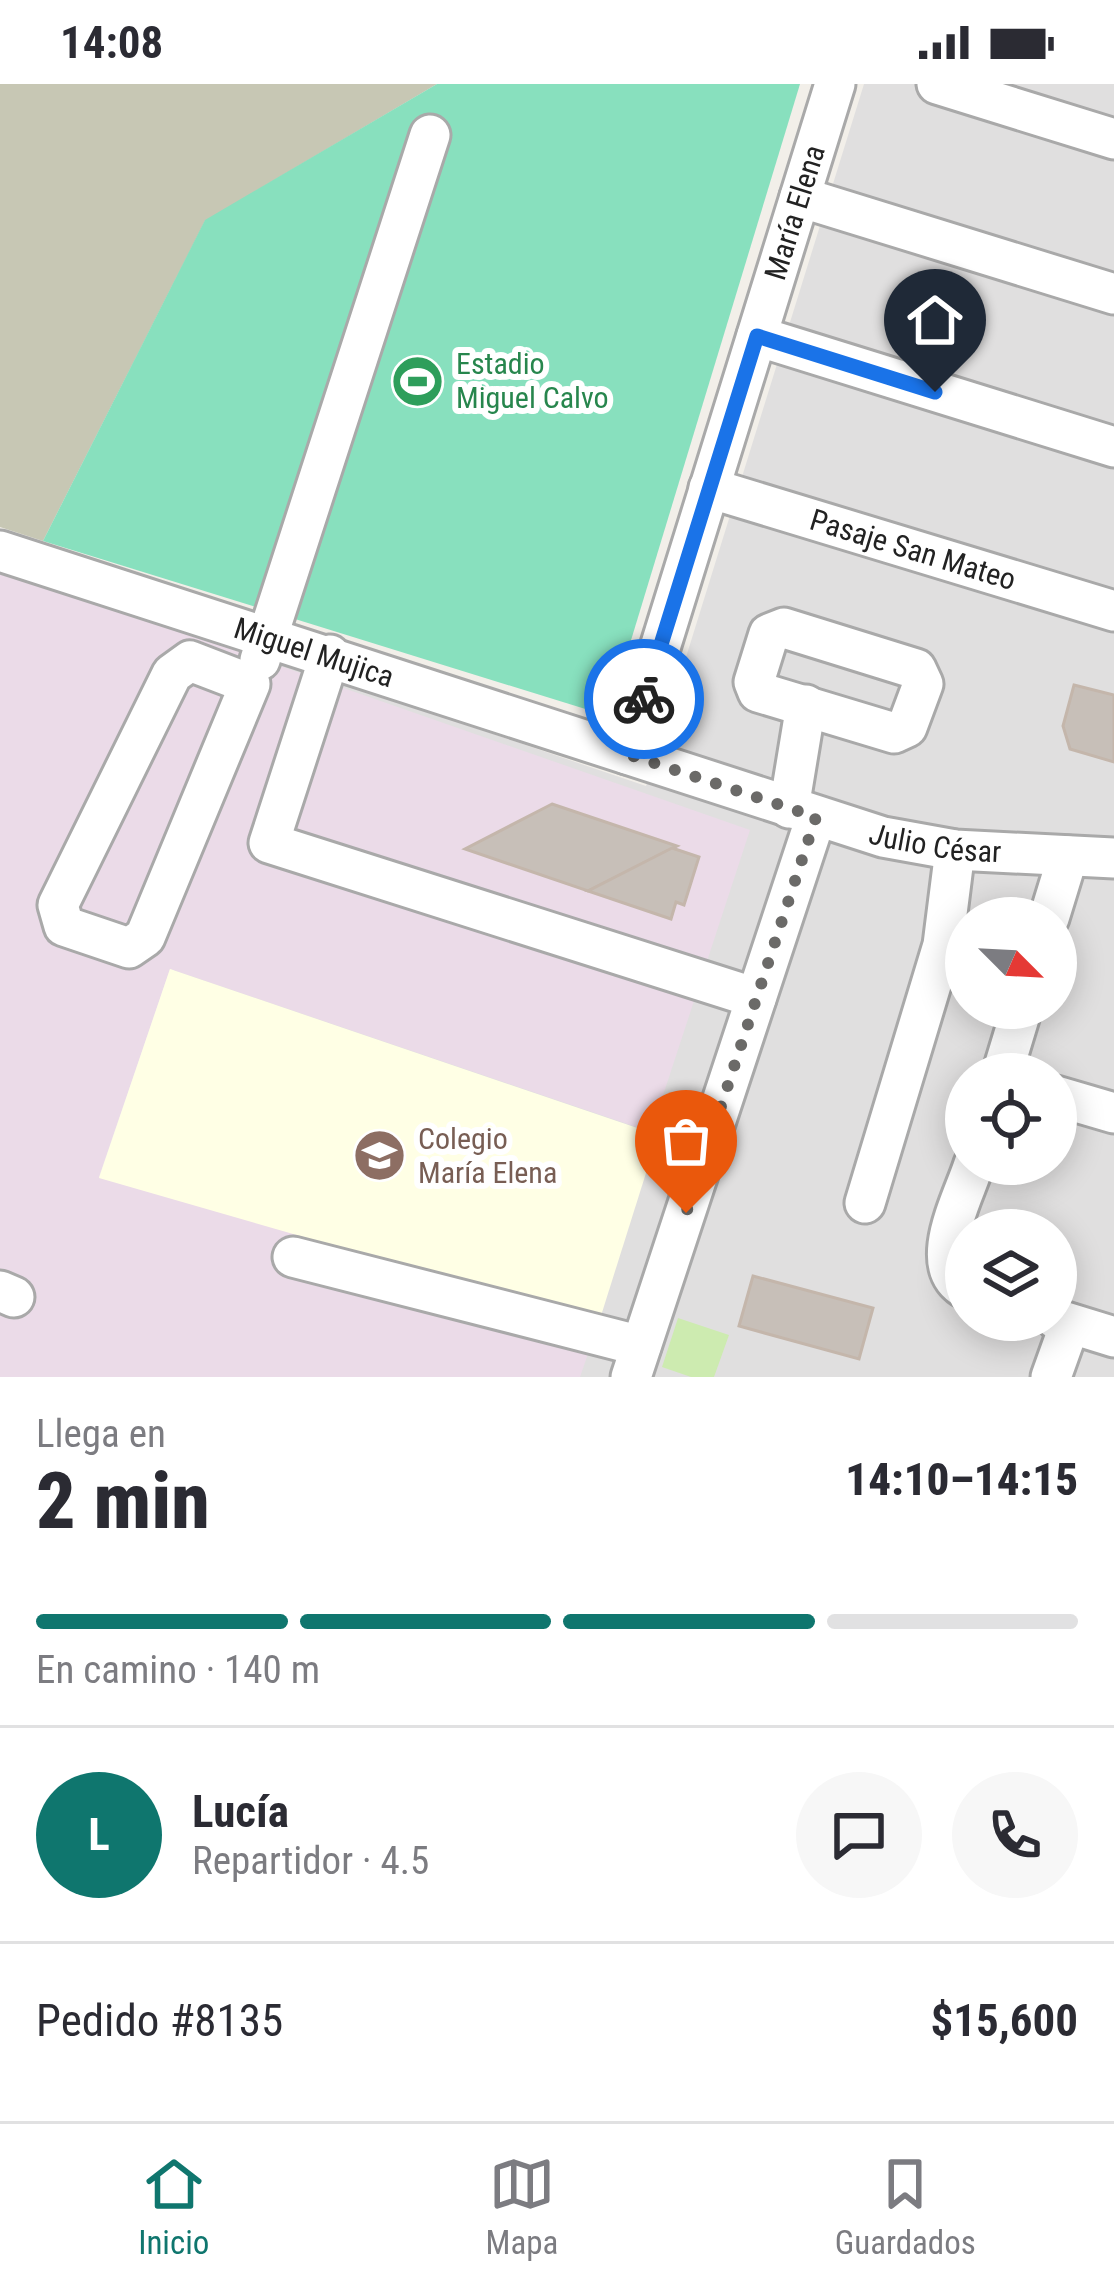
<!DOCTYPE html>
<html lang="es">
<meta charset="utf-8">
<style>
:root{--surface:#fff;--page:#f7f7f7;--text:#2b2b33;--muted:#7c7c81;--line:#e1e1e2;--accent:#0f766e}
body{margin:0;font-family:"Roboto Condensed",sans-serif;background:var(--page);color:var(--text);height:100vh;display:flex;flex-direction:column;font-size:45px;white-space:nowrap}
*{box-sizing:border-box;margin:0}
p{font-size:39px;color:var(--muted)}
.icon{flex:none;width:66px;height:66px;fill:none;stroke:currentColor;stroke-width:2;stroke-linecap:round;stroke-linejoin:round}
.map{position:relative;height:1293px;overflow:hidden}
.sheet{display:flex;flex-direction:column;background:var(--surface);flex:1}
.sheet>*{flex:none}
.needle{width:78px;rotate:114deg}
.tools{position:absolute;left:945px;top:813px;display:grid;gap:24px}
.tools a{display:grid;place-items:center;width:132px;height:132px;border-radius:50%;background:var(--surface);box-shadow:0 6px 30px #0003;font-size:60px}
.pin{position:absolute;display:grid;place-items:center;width:102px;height:102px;color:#fff;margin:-123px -51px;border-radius:50% 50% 50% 0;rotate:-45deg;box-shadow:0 0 12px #0007}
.pin .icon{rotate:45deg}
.courier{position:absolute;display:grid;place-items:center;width:120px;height:120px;margin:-60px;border:9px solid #1a73e8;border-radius:50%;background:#fff;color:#222;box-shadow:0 3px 15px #0007}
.overview em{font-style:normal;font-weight:800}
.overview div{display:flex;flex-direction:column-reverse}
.overview{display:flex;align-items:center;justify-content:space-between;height:204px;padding:0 36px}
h1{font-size:78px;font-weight:800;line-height:90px}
.bar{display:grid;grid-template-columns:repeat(4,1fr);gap:18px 12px;align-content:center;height:144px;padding:0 36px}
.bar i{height:15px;border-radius:9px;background:var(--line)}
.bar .on{background:var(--accent)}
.bar p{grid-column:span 4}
.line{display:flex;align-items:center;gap:30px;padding:0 36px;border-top:3px solid var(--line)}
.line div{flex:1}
.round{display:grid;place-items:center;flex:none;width:126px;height:126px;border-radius:63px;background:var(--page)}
.status{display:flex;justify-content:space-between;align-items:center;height:84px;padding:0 60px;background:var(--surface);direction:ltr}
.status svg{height:33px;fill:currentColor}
.menu{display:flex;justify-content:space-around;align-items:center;height:168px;border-top:3px solid var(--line);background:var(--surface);font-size:33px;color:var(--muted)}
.menu a{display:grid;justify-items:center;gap:6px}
.menu .on{color:var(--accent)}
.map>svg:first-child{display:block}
.residential{fill:#e0dfdf;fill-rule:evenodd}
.industrial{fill:#ebdbe8}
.education{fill:#ffffe5}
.construction{fill:#c7c7b4}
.grass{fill:#cdebb0}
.pitch{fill:#88e0be}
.building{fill:#c7bfb8;stroke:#c4b6ab;stroke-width:3}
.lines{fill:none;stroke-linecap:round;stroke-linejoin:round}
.minor-casing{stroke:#a9a9a9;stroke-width:45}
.minor{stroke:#fff;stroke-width:39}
.done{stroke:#6b6a68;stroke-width:12;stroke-dasharray:0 21.6}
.route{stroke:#1a73e8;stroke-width:15}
.labels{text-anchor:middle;stroke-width:12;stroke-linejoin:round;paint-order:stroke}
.street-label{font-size:30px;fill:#222;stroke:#fff}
.leisure-label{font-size:30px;fill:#27864d;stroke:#fff;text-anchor:start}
.education-label{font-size:30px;fill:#785e54;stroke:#fff;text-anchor:start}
</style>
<div class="status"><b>14:08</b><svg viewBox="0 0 49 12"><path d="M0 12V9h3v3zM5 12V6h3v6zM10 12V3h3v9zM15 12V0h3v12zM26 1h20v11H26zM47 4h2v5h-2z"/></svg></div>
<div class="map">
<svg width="1114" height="1293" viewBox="0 0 1114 1293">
<rect width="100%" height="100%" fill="#f2efe9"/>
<path class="residential" d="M864 0H1114V1293H33L281 578 646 702ZM966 834H1056V924H966ZM966 990H1056V1080H966ZM966 1146H1056V1236H966Z"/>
<polygon class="industrial" points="0,484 750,746 651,1048 170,885 99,1093 599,1238 580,1293 0,1293"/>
<polygon class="education" points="170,885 658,1051 599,1238 99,1094"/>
<polygon class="construction" points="0,0 437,0 205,137 43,457 0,443"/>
<polygon class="grass" points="678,1234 729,1251 714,1293 691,1293 662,1283"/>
<polygon class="pitch" points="437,0 800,0 608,632 43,457 205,136"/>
<g class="building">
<polygon points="1074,601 1114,611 1114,678 1070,665 1063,642"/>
<polygon points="552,720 677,762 588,807 465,765"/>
<polygon points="672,764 699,773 684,821 676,818 671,835 588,807"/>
<polygon points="753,1192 873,1224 859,1275 739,1242"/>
</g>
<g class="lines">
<defs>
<g id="minor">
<polyline points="937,0 1114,55"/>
<polyline points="800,113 1114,210"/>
<polyline points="757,252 1114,363"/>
<path id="s1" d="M709 404 1114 527"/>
<path id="s2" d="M0 467 883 753 955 766 1114 774"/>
<polygon points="784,544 916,585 923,600 907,643 894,649 758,608 754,598 769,550"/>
<polyline points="330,571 269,759 756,914"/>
<polyline points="260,576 430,51"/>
<polygon points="190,577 250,600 145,853 129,864 64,842 58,821 172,590"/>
<path id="s3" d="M627 670 835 0"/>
<polyline points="789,724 806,621"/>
<polyline points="1049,834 1068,772"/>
<polyline points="1002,990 1022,924"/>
<polyline points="1056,1012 1114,1029"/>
<polyline points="865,1119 943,861 955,766"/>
<polyline points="293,1173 641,1262"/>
<path d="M966 1205C925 1182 963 1115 974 1080"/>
<polyline points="0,1207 14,1213"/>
<polyline points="1056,1235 1114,1253"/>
<polyline points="631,1293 816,733"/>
<polyline points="1051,1293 1070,1240"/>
</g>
</defs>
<use href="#minor" class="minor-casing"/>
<use href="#minor" class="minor"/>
</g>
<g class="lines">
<polyline class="done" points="644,615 627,670 816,733 686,1129"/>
<polyline class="route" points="644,615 757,252 935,308"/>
</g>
<defs>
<symbol id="stadium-disc" viewBox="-11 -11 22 22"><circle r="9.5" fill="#2e9e5b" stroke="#fff"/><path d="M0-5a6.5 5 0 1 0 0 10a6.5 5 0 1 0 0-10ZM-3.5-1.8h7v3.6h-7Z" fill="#fff"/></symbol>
<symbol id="school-disc" viewBox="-11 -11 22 22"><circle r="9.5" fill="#8d6e63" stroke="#fff"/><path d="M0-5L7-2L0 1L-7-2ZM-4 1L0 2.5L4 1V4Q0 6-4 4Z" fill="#fff"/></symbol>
</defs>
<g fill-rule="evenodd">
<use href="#stadium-disc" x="388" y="268" width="59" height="59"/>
<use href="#school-disc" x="350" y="1042" width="59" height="59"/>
</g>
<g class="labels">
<g class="street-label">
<text dy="10" stroke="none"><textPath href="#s3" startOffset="567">María Elena</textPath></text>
<text dy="10" stroke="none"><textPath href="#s1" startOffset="213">Pasaje San Mateo</textPath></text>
<text dy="10" stroke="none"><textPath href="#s2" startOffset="330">Miguel Mujica</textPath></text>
<text dy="10" stroke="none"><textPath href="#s2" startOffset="981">Julio César</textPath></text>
</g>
<g class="leisure-label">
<text x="456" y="290">Estadio<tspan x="456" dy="34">Miguel Calvo</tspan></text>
</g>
<g class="education-label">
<text x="418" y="1065">Colegio<tspan x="418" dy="34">María Elena</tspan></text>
</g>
</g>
</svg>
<div class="tools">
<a><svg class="needle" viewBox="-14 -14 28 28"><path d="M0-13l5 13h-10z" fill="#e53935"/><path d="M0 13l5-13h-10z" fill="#7c7c81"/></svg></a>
<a><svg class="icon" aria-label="locate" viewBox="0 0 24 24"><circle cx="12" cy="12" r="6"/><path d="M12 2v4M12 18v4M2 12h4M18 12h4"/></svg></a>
<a><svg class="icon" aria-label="layers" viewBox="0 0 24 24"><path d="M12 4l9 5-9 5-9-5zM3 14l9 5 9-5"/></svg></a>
</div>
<div class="pin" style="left:686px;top:1129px;background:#ea580c"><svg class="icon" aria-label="bag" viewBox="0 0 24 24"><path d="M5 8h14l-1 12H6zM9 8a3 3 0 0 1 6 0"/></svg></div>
<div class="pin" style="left:935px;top:308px;background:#1f2937"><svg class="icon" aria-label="home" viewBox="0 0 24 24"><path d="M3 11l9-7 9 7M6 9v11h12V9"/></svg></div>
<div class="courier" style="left:644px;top:615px"><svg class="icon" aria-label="bike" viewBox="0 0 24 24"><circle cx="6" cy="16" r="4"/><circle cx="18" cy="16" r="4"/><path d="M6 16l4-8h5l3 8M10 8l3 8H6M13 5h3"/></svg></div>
</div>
<section class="sheet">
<div class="overview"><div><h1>2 min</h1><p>Llega en</p></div><em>14:10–14:15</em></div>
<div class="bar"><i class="on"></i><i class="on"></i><i class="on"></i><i></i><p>En camino · 140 m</p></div>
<div class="line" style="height:216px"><b class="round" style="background:var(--accent);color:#fff">L</b><div><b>Lucía</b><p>Repartidor · 4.5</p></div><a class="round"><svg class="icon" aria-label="chat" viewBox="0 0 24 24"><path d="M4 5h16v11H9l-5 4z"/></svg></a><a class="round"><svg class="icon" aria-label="phone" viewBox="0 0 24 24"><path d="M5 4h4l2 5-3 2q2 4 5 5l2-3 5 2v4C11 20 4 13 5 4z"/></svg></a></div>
<div class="line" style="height:156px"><div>Pedido #8135</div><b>$15,600</b></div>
</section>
<nav class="menu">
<a class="on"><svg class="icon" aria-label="home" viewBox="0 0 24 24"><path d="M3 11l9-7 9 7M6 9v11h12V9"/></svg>Inicio</a>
<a><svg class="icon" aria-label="map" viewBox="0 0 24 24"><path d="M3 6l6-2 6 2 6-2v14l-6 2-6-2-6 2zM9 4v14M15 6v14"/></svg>Mapa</a>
<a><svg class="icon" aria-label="saved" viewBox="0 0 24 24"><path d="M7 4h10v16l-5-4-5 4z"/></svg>Guardados</a>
</nav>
